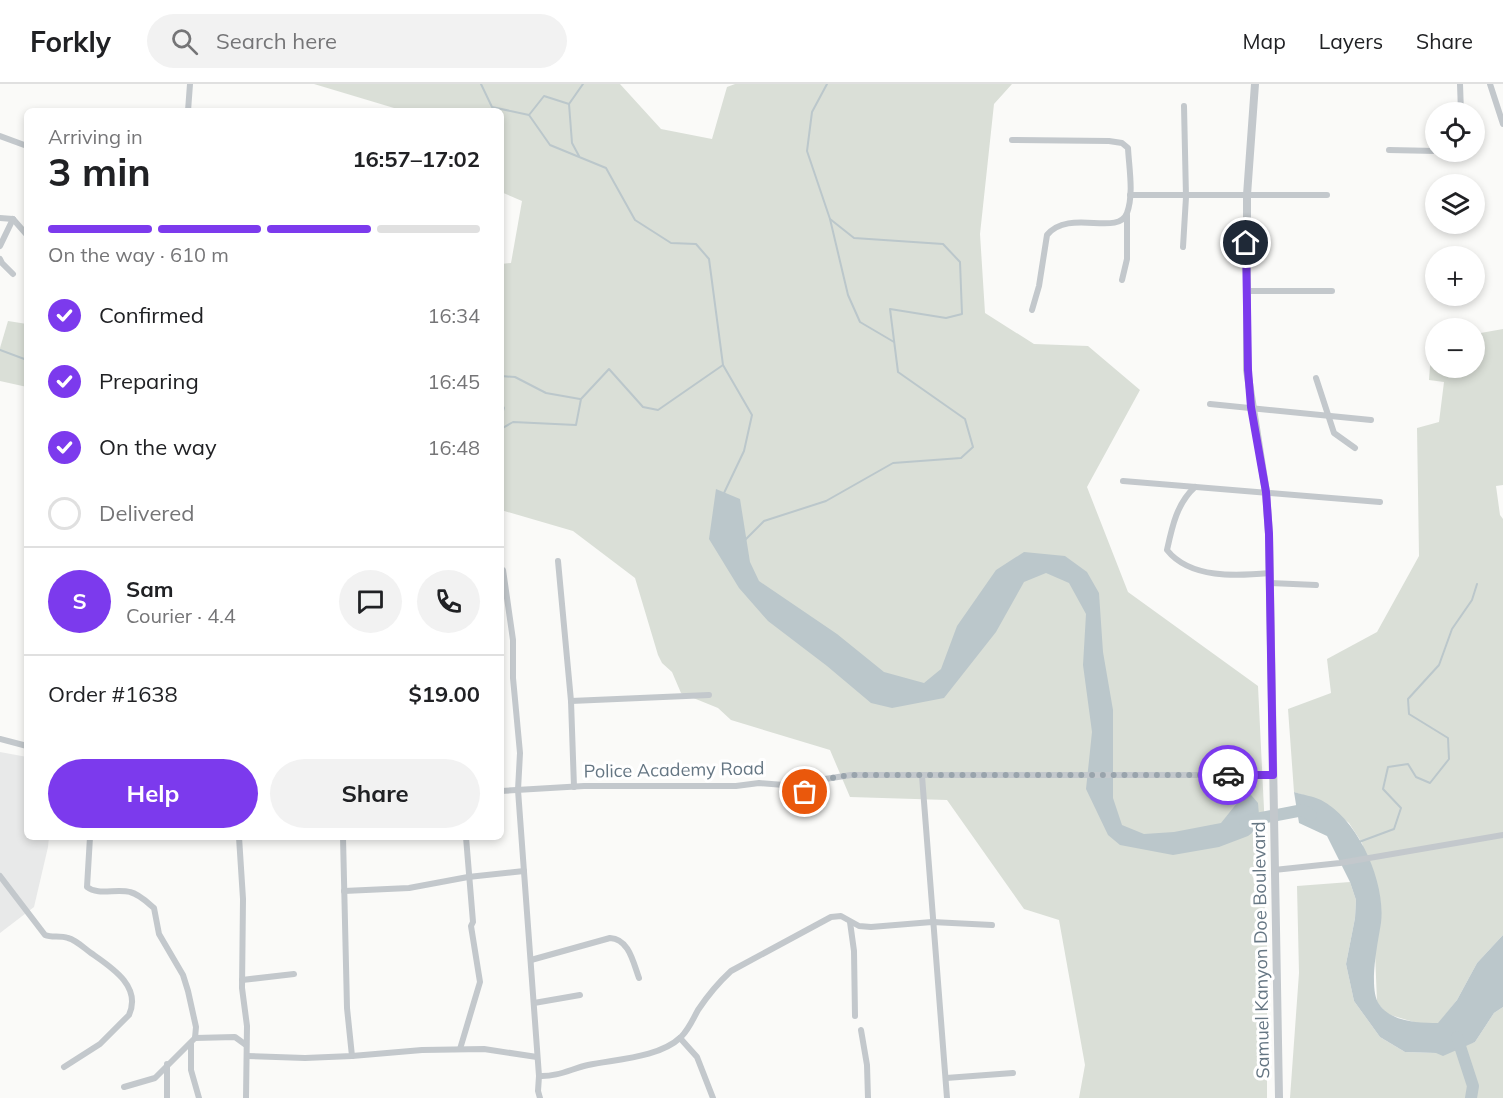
<!DOCTYPE html>
<meta charset="utf-8">
<style>
:root{--surface:#fff;--page:#f2f2f2;--text:#202124;--muted:#757577;--line:#e0e0e0;--accent:#7c3aed}
body{margin:0;font-family:Mulish,sans-serif;background:var(--page);color:var(--text);height:100vh;display:flex;flex-direction:column;font-size:22px;white-space:nowrap}
*{box-sizing:border-box;margin:0}
p{font-size:20px;color:var(--muted)}
.icon{flex:none;width:33px;height:33px;fill:none;stroke:currentColor;stroke-width:2;stroke-linecap:round;stroke-linejoin:round}
.map{position:relative;flex:1;overflow:hidden}
.drawer{position:absolute;left:24px;top:24px;width:480px;height:732px;display:flex;flex-direction:column;background:var(--surface);border-radius:9px;box-shadow:0 3px 9px #0003}
.drawer>*{flex:none}
.fabs{position:absolute;left:1425px;top:18px;display:grid;gap:12px}
.fabs a{display:grid;place-items:center;width:60px;height:60px;border-radius:50%;background:var(--surface);box-shadow:0 3px 9px #0003;font-size:30px}
.pin{position:absolute;display:grid;place-items:center;width:51px;height:51px;color:#fff;margin:-26px;border:3px solid #fff;border-radius:50%;box-shadow:0 2px 6px #0007}
.courier{position:absolute;display:grid;place-items:center;width:60px;height:60px;margin:-30px;border:4px solid #7c3aed;border-radius:50%;background:#fff;color:#222;box-shadow:0 2px 8px #0007}
.summary em{font-style:normal;font-weight:700}
.summary div{display:flex;flex-direction:column-reverse}
.summary{display:flex;align-items:center;justify-content:space-between;height:102px;padding:0 24px}
h1{font-size:39px;font-weight:700;line-height:45px}
.bar{display:grid;grid-template-columns:repeat(4,1fr);gap:9px 6px;align-content:center;height:72px;padding:0 24px}
.bar i{height:8px;border-radius:4px;background:var(--line)}
.bar .active{background:var(--accent)}
.bar p{grid-column:span 4}
.line{display:flex;align-items:center;gap:15px;padding:0 24px;border-top:2px solid var(--line)}
.line div{flex:1}
.round{display:grid;place-items:center;flex:none;width:63px;height:63px;border-radius:32px;background:var(--page)}
ol{padding:0 24px;list-style:none}
li{display:flex;align-items:center;gap:18px;height:66px}
li p{margin-inline-start:auto}
li .icon{padding:6px;border-radius:50%;background:var(--accent);color:#fff;stroke-width:4}
li:last-child{color:var(--muted)}
li i{width:33px;height:33px;border:3px solid var(--line);border-radius:50%}
.cta{display:flex;gap:12px;margin-top:auto;padding:12px 24px}
.cta a{flex:1;height:69px;border-radius:36px;background:var(--accent);color:#fff;font-size:24px;font-weight:700;line-height:69px;text-align:center}
.cta a+a{background:var(--page);color:var(--text)}
header{display:flex;align-items:center;gap:36px;box-sizing:border-box;height:84px;padding:0 30px;background:var(--surface);border-bottom:2px solid var(--line)}
header strong{font-size:28px}
nav{display:flex;gap:33px;margin-inline-start:auto;font-size:21px}
.search{width:420px;height:54px;background:var(--page);display:flex;align-items:center;gap:15px;box-sizing:border-box;padding:0 21px;border-radius:33px;color:var(--muted);font-size:22px}
.map>svg:first-child{display:block}
.built{fill:#e8e9e9}
.green{fill:#dadfd7}
.water{fill:#bbc7cb}
.lines{fill:none;stroke-linecap:round;stroke-linejoin:round}
.stream{stroke:#bbc7cb;stroke-width:2}
.river{stroke:#bbc7cb;stroke-width:12}
.minor{stroke:#c3c8cc;stroke-width:6}
.tertiary{stroke:#c3c8cc;stroke-width:8}
.done{stroke:#99a4ac;stroke-width:6;stroke-dasharray:0 10.8}
.route{stroke:#7c3aed;stroke-width:8}
.labels{text-anchor:middle;stroke-width:6;stroke-linejoin:round;paint-order:stroke}
.street-label{font-size:18px;fill:#657683;stroke:#fff}
</style>
<header>
<strong>Forkly</strong>
<div class="search"><svg class="icon" aria-label="search" viewBox="0 0 24 24"><circle cx="10" cy="10" r="6"/><path d="M15 15l6 6"/></svg>Search here</div>
<nav><a>Map</a><a>Layers</a><a>Share</a></nav>
</header>
<div class="map">
<svg width="1503" height="1014" viewBox="0 0 1503 1014">
<rect width="100%" height="100%" fill="#fafaf8"/>
<polygon class="built" points="0,668 27,673 27,753 49,753 48,763 34,823 0,849"/>
<g class="green">
<polygon points="314,0 620,0 661,45 712,55 727,3 735,0 1012,0 994,20 980,150 985,229 1034,260 1088,262 1140,306 1087,403 1128,508 1258,602 1266,766 1252,791 1267,829 1267,1014 1079,1014 1085,981 1059,836 1024,825 947,716 850,713 830,666 731,636 718,624 681,609 672,588 662,579 658,571 635,494 573,447 501,426 501,180 511,179 522,117 501,108 501,27 397,27 394,24"/>
<polygon points="8,237 27,240 27,303 0,297 0,264"/>
<polygon points="1503,245 1503,401 1496,402 1500,431 1503,435 1503,851 1477,879 1457,916 1438,940 1417,939 1387,930 1377,918 1375,868 1381,836 1362,759 1349,739 1321,717 1294,708 1288,625 1331,609 1327,575 1377,548 1419,472 1417,344 1439,338 1444,298 1429,296 1432,256 1435,256 1436,284 1474,284 1475,250"/>
<polygon points="1350,798 1356,816 1355,834 1346,880 1354,917 1380,953 1405,968 1436,969 1475,958 1494,929 1503,923 1503,1014 1290,1014 1299,889 1297,802"/>
</g>
<g class="water">
<polygon points="716,405 740,415 750,478 759,497 837,550 884,588 924,599 941,585 957,542 996,486 1024,468 1065,472 1087,488 1099,509 1103,568 1113,626 1113,714 1122,741 1144,750 1174,748 1221,739 1237,719 1225,702 1245,704 1258,719 1260,743 1248,752 1219,763 1173,771 1120,761 1108,751 1086,705 1092,648 1083,581 1086,530 1069,499 1046,489 1024,498 996,548 944,614 892,624 871,619 827,582 768,537 739,504 709,455"/>
<path d="M1294 708C1303 711 1313 712 1321 716 1358 735 1386 798 1381 839 1378 858 1368 904 1379 920 1391 938 1418 939 1438 939L1457 916 1477 879 1503 851V923L1494 929 1475 958 1443 972 1436 969 1405 968 1380 953 1354 917 1346 880 1355 834 1356 816 1350 798 1327 752 1299 739Z"/>
</g>
<g class="lines">
<g class="stream">
<polyline points="481,0 492,23 529,31 550,61 606,84 635,136 671,159 696,160 709,175 723,281 752,331 744,367 724,409"/>
<polyline points="529,31 544,12 569,20"/>
<polyline points="579,72 572,59 569,20 583,0"/>
<polyline points="830,135 848,211 860,238 894,258"/>
<polyline points="0,266 27,276"/>
<polyline points="501,292 515,293 546,309 580,315"/>
<polyline points="501,319 504,324 501,333"/>
<polyline points="501,345 513,338 576,341 581,315 609,285 643,323 658,326 723,281"/>
<polyline points="744,457 764,437 826,417 893,379 961,374 973,363 965,335 898,288 890,225 946,234 962,230 960,178 943,160 854,154 830,135 807,67 812,28 827,0"/>
<polyline points="1359,758 1394,745 1401,724 1383,705 1388,683 1408,680 1416,693 1430,699 1449,675 1448,654 1409,630 1408,615 1439,581 1452,545 1472,516 1477,500"/>
</g>
<g class="river">
<polyline points="1245,740 1251,736 1303,726 1311,731"/>
<polyline points="1457,953 1473,1002 1471,1014"/>
</g>
<g class="minor">
<polyline points="1460,0 1461,28"/>
<polyline points="1490,0 1503,40"/>
<polyline points="188,27 190,0"/>
<polyline points="0,52 27,62"/>
<path d="M1012 56 1109 57 1122 59 1128 64C1129 84 1134 110 1127 129 1118 153 1069 124 1047 151L1039 202 1032 226"/>
<polyline points="1389,66 1436,67"/>
<polyline points="1130,111 1327,111"/>
<polyline points="0,134 13,135 27,151"/>
<polyline points="0,162 13,135"/>
<polyline points="1183,163 1186,113 1184,22"/>
<polyline points="0,175 2,179 13,190"/>
<polyline points="1122,196 1127,175 1127,131"/>
<polyline points="1246,207 1332,207"/>
<polyline points="1316,294 1334,349 1355,364"/>
<polyline points="1210,320 1371,336"/>
<polyline points="1123,397 1380,418"/>
<path d="M1195 403C1177 419 1172 443 1167 466 1190 495 1237 492 1270 489"/>
<polyline points="558,477 571,617 574,703"/>
<polyline points="503,486 513,556 513,594 520,669 518,706 539,992 538,1007 540,1014"/>
<polyline points="1270,499 1316,501"/>
<polyline points="571,617 709,611"/>
<polyline points="0,655 27,662"/>
<polyline points="922,692 947,1014"/>
<polyline points="501,707 584,702 736,702 759,699 784,701 805,708 815,704 825,695 851,691 1273,691"/>
<path d="M90 753 87 803C98 812 117 804 130 808 139 810 147 818 154 824L159 850 183 891 188 907 196 943 195 954 155 994 124 1003"/>
<polyline points="239,753 243,815 242,904 247,942 246,1014"/>
<polyline points="343,753 347,924 352,972"/>
<polyline points="1274,786 1340,779 1503,751"/>
<path d="M0 792 45 851C52 854 60 851 68 854 76 856 84 864 91 869 111 883 142 902 129 931L100 960 64 983"/>
<polyline points="344,807 409,804 468,793 524,787"/>
<polyline points="850,838 854,867 855,932"/>
<path d="M531 876 610 854C629 855 633 878 639 894"/>
<polyline points="242,896 294,890"/>
<polyline points="534,919 580,911"/>
<polyline points="861,946 867,981 868,1014"/>
<polyline points="195,954 235,953 246,961"/>
<polyline points="680,954 697,973 713,1014"/>
<polyline points="191,960 191,986 199,1014"/>
<polyline points="460,965 480,898 471,842 473,838 466,753"/>
<polyline points="247,972 305,974 352,972 422,966 484,965 537,973"/>
<polyline points="167,980 167,1014"/>
<path d="M539 992C557 993 571 985 588 981 616 975 659 974 681 953 689 945 693 935 698 926 708 911 718 899 731 887L831 833 841 832 859 842 871 843 932 838 992 841"/>
<polyline points="946,994 1013,989"/>
</g>
<polyline class="tertiary" points="1255,0 1247,111 1247,286 1266,408 1269,450 1279,1014"/>
</g>
<g class="lines">
<polyline class="done" points="805,708 815,704 825,695 851,691 1228,691"/>
<polyline class="route" points="1228,691 1273,691 1269,450 1266,408 1251,323 1248,286 1246,159"/>
</g>
<g class="labels">
<g class="street-label">
<text transform="translate(674 686) rotate(-1)" y="6">Police Academy Road</text>
<text transform="translate(1261 866) rotate(-91)" y="6">Samuel Kanyon Doe Boulevard</text>
</g>
</g>
</svg>
<div class="fabs">
<a><svg class="icon" aria-label="locate" viewBox="0 0 24 24"><circle cx="12" cy="12" r="6"/><path d="M12 2v4M12 18v4M2 12h4M18 12h4"/></svg></a>
<a><svg class="icon" aria-label="layers" viewBox="0 0 24 24"><path d="M12 4l9 5-9 5-9-5zM3 14l9 5 9-5"/></svg></a>
<a>+</a>
<a>−</a>
</div>
<div class="pin" style="left:805px;top:708px;background:#ea580c"><svg class="icon" aria-label="bag" viewBox="0 0 24 24"><path d="M5 8h14l-1 12H6zM9 8a3 3 0 0 1 6 0"/></svg></div>
<div class="pin" style="left:1246px;top:159px;background:#1f2937"><svg class="icon" aria-label="home" viewBox="0 0 24 24"><path d="M3 11l9-7 9 7M6 9v11h12V9"/></svg></div>
<div class="courier" style="left:1228px;top:691px"><svg class="icon" aria-label="car" viewBox="0 0 24 24"><path d="M5 17H2v-5l4-1 3-4h7l3 4 3 1v5h-3M9 17h6M6 11h13"/><circle cx="7" cy="17" r="2"/><circle cx="17" cy="17" r="2"/></svg></div>
<section class="drawer">
<div class="summary"><div><h1>3 min</h1><p>Arriving in</p></div><em>16:57–17:02</em></div>
<div class="bar"><i class="active"></i><i class="active"></i><i class="active"></i><i></i><p>On the way · 610 m</p></div>
<ol>
<li><svg class="icon" aria-label="check" viewBox="0 0 24 24"><path d="M5 12l5 5 9-10"/></svg>Confirmed<p>16:34</p></li>
<li><svg class="icon" aria-label="check" viewBox="0 0 24 24"><path d="M5 12l5 5 9-10"/></svg>Preparing<p>16:45</p></li>
<li><svg class="icon" aria-label="check" viewBox="0 0 24 24"><path d="M5 12l5 5 9-10"/></svg>On the way<p>16:48</p></li>
<li><i></i>Delivered</li>
</ol>
<div class="line" style="height:108px"><b class="round" style="background:var(--accent);color:#fff">S</b><div><b>Sam</b><p>Courier · 4.4</p></div><a class="round"><svg class="icon" aria-label="chat" viewBox="0 0 24 24"><path d="M4 5h16v11H9l-5 4z"/></svg></a><a class="round"><svg class="icon" aria-label="phone" viewBox="0 0 24 24"><path d="M5 4h4l2 5-3 2q2 4 5 5l2-3 5 2v4C11 20 4 13 5 4z"/></svg></a></div>
<div class="line" style="height:78px"><div>Order #1638</div><b>$19.00</b></div>
<div class="cta"><a>Help</a><a>Share</a></div>
</section>
</div>
